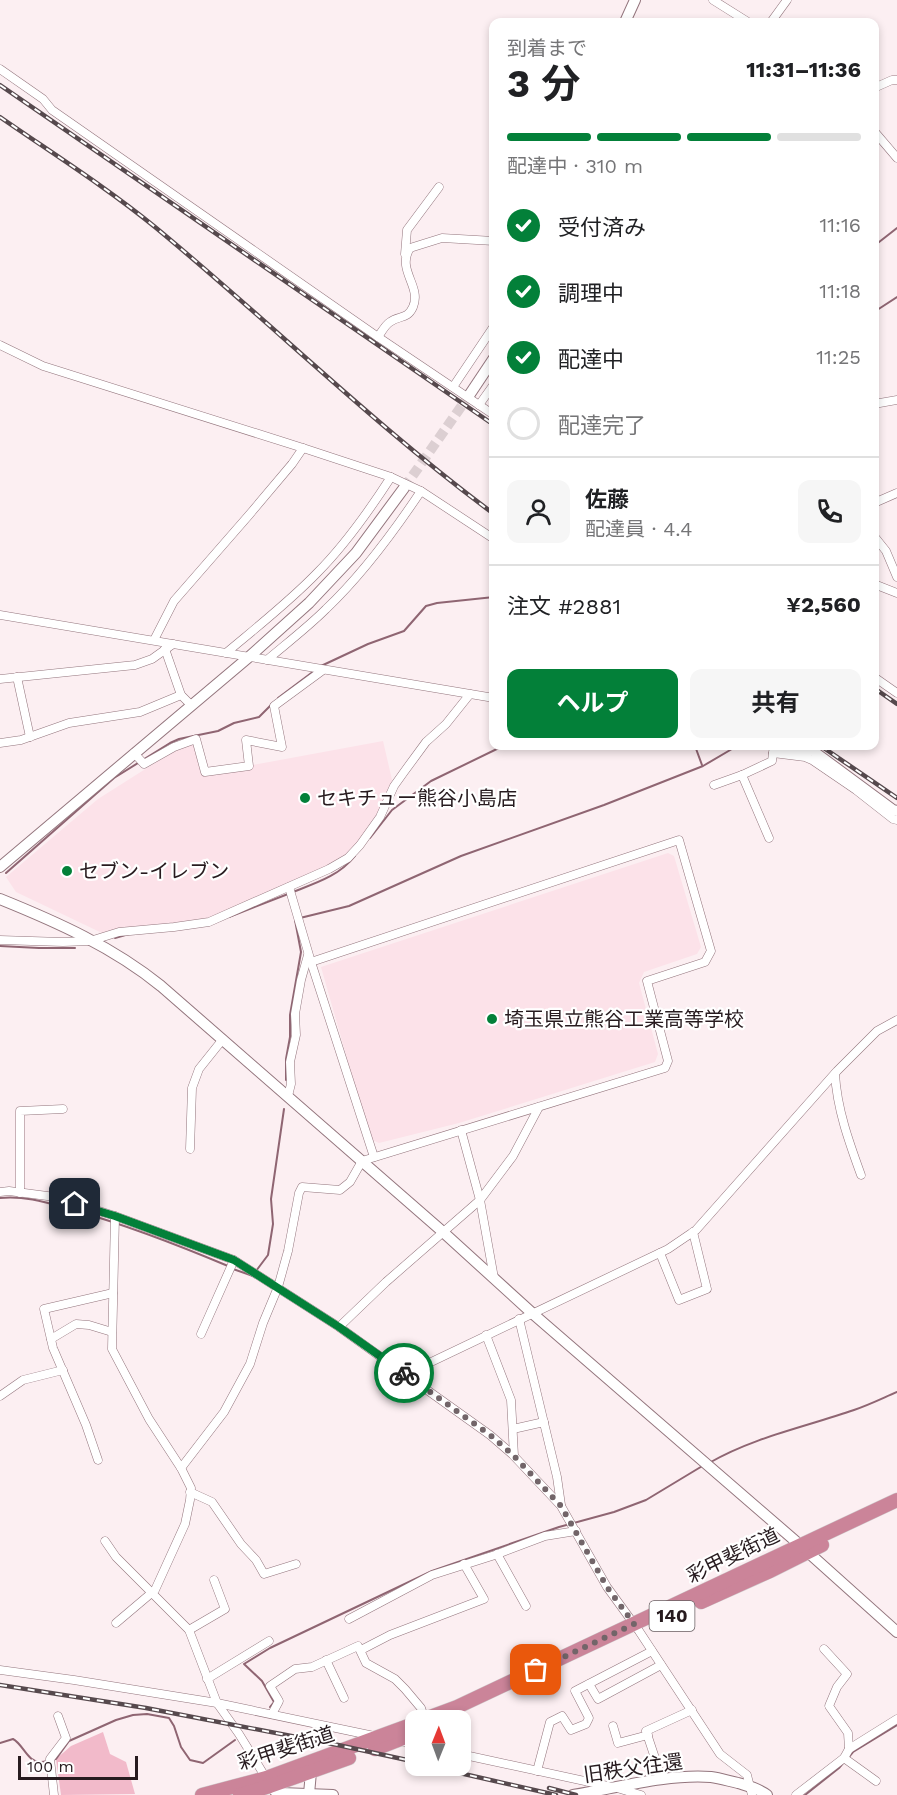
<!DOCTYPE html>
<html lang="ja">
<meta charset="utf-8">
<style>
:root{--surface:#fff;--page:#f6f6f6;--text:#202124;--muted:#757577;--line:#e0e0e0;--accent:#038039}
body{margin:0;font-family:"Work Sans","Noto Sans JP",sans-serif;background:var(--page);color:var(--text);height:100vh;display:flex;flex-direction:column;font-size:22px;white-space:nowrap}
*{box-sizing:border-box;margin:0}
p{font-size:20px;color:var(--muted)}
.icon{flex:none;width:33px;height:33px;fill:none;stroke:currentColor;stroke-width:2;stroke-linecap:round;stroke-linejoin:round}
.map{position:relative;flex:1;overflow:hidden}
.sheet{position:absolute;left:489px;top:18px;width:390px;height:732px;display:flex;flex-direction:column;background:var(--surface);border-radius:12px;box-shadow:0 3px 9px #0003}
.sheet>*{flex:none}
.needle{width:39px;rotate:1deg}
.tools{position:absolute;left:405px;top:1710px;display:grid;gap:12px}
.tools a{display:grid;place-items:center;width:66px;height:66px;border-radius:12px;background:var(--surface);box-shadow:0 3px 9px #0003;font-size:30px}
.scale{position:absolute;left:18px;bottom:15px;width:120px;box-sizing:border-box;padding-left:6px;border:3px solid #271b1f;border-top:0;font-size:16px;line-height:21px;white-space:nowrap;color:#271b1f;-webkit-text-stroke:4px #fff;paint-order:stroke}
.pin{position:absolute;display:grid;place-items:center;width:51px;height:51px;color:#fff;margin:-26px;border-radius:12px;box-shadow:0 3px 9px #0006}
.courier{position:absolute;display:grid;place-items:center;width:60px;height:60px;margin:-30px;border:4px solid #038039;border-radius:50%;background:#fff;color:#222;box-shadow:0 2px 8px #0007}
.overview em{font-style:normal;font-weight:700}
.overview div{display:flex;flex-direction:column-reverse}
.overview{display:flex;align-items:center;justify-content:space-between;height:102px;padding:0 18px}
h1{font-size:39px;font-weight:700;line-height:45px}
.bar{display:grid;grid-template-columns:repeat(4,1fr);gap:9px 6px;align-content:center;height:72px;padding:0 18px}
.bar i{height:8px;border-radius:4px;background:var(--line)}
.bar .current{background:var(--accent)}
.bar p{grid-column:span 4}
.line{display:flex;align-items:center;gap:15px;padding:0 18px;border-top:2px solid var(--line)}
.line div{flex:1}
.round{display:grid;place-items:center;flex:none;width:63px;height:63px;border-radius:12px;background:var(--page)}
ol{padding:0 18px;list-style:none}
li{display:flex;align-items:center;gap:18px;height:66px}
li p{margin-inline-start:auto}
li .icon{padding:6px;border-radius:50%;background:var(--accent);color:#fff;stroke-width:4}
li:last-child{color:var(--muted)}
li i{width:33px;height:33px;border:3px solid var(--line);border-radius:50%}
.primary-button{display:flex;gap:12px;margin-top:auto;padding:12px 18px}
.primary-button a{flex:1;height:69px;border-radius:12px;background:var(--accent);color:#fff;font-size:24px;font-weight:700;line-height:69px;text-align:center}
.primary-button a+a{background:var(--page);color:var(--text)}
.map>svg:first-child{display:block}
.built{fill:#fce2e9}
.green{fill:#f2baca}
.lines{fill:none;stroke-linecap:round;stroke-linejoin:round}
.stream{stroke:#8f6572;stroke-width:2}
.secondary-tunnel{stroke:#dccfd2;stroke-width:10;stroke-dasharray:10 5;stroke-linecap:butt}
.street-casing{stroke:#93757d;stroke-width:9}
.secondary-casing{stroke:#93757d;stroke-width:12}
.highway-casing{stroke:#cfcdce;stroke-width:15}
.street{stroke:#fff;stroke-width:8}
.secondary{stroke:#fff;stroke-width:10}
.highway{stroke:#cb8499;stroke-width:14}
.rail-casing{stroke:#56494d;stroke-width:4.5}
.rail{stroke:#fff;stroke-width:2;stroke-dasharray:7;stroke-linecap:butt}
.done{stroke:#726569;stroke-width:6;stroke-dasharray:0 10.8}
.route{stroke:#038039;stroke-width:8}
.poi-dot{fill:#038039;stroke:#fff;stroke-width:2}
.labels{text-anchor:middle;stroke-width:4.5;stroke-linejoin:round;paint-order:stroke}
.shield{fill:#fff;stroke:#685f62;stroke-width:1.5}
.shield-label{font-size:18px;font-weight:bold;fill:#271b1f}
.poi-label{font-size:20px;fill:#271b1f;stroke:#fff;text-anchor:start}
.street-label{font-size:20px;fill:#271b1f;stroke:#fff}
</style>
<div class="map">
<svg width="897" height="1795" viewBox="0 0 897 1795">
<rect width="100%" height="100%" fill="#fceff2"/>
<g class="built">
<polygon points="383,741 393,784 380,812 348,856 329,867 210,919 102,933 16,892 6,877 98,799 177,749 196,744 204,774"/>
<polygon points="668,853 674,856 701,947 697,954 644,972 639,983 658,1054 655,1062 459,1123 379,1143 370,1139 321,967"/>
</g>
<polygon class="green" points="103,1732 110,1754 126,1762 135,1794 61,1795 56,1759 71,1746"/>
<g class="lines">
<g class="stream">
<polyline points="874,246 897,228"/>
<polyline points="874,312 897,297"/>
<polyline points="321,666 368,644 404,631 426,606 437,603 494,597"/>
<polyline points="278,698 314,671"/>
<polyline points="695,746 702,765"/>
<polyline points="370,838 392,810 431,781 503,746"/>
<polyline points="6,873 114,778 170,743 179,739 218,731 234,723 259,717 272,704"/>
<path d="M293 892C316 883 339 876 355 856"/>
<polyline points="229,917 288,894"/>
<polyline points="300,918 349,906 461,856 604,805 703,766 737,746"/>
<polyline points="115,938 129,934"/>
<polyline points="0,946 39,948 75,948"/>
<polyline points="286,1080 286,1059 290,1037 290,1015 301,952 295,920"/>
<path d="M0 1198C26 1195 51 1204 77 1211 129 1226 178 1245 228 1266"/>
<polyline points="233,1269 253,1276"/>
<polyline points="256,1271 268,1255 273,1224 271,1199 284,1109"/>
<path d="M709 1463C754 1437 805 1427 854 1410 869 1405 883 1398 897 1392"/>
<polyline points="270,1707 274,1702 262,1681 244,1664 270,1648 432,1571 559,1527 614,1512 646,1500 704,1465"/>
<path d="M0 1743 13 1739C23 1744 28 1763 41 1762 46 1762 50 1759 56 1759L69 1741 116 1720 133 1715 147 1714 169 1718 174 1726 181 1747 190 1760 203 1763 235 1740"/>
<polyline points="848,1758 853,1752 897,1725"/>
<polyline points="805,1795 839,1768 844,1762"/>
</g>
<polyline class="secondary-tunnel" points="404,488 470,394"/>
<defs>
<g id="street">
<polyline points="713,0 748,22"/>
<polyline points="771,22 787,0"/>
<polyline points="0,69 43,99 52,110 378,337 494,415"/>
<polyline points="874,88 892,80 897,80"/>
<polyline points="874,131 897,158"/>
<polyline points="405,254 407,230 439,187"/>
<path d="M378 337C381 333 385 325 390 322 399 315 407 320 413 307 422 286 396 270 410 248L442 238 494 241"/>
<polyline points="0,345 43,366 303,448 391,477 421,491 494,539"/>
<polyline points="453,387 494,326"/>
<polyline points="874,404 897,400"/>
<polyline points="479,405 494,384"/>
<polyline points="874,503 897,493"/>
<polyline points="874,536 886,551 897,577"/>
<polyline points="874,584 897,593"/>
<polyline points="0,615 494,698"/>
<polyline points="154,640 174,601 249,515 292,464 303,448"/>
<polyline points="165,649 181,695"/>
<path d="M226 653C257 627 289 602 317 573 346 544 369 511 391 477"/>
<path d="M267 660C287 643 308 627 326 609 363 574 393 533 421 491"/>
<polyline points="17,677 30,737"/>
<polyline points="874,677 897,693"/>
<polyline points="0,679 135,665 152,659 173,644"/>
<polyline points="0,743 21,740 69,723 140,712 181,695 191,705"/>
<polyline points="774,746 773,753 805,757 812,760 856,790 893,819 897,820"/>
<polyline points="134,753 144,764 174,747 196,739 205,772 249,766 246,740 282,747 274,706 323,670"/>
<polyline points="742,775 769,838"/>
<polyline points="714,785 742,775 772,761 773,753"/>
<polyline points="289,887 311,962 374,1157"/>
<polyline points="0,940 63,942 90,941 119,932 174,927 209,922 329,869 348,858 360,845 380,817 394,786 404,772 426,742 446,724 470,694"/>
<path d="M835 1074C837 1109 849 1142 861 1175"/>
<polyline points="288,1096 291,1084 290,1062 296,1035 295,1014 301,980 308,955"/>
<polyline points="461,1130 480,1200 494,1278"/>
<polyline points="190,1149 192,1088 199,1069 223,1039"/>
<polyline points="0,1192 9,1191 55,1197 115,1216 234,1260 339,1327 490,1435 512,1454 561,1506 607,1587 639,1631 720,1754 747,1775 752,1795"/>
<polyline points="20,1193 20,1111 63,1109"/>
<polyline points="115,1216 112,1349 149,1419 181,1468 191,1488 190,1500 185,1524 155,1590 116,1623"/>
<polyline points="660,1253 679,1300 707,1289 693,1232"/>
<polyline points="519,1319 557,1477 561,1505"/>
<polyline points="339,1327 386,1282 480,1200 513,1156 539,1107"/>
<polyline points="201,1334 234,1260"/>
<polyline points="486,1335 511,1400 514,1456"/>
<polyline points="51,1339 76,1324 89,1325 112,1332"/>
<polyline points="406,1374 668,1249 696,1230 837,1071 877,1031 897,1020"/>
<polyline points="0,1396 23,1380 63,1370"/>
<polyline points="513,1429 544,1422"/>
<polyline points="98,1460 86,1425 53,1348 44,1309 113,1293"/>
<polyline points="181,1468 224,1412 250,1364 263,1323 278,1287 288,1251 299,1193 302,1187 340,1190 350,1182 362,1161 665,1068 668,1061 647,981 705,962 711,951 679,840 311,962"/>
<polyline points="190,1492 212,1502 241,1544 256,1560 264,1574 296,1564"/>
<polyline points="105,1541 116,1557 189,1630 217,1703 239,1734 266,1778"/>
<polyline points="497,1554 526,1606"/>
<polyline points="349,1619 432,1575 495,1555 545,1536 576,1531"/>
<polyline points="189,1630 225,1609 214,1580"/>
<polyline points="824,1649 847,1674 837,1687 829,1706 848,1733 849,1749"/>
<polyline points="361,1650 390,1635 484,1599 464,1564"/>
<polyline points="326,1660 344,1698"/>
<polyline points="0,1670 74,1680 217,1703 374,1736"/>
<polyline points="207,1679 269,1641"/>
<polyline points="589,1684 598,1699 661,1665"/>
<polyline points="272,1714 279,1701 270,1686 295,1669 312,1667 358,1646 366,1663 395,1679 405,1689 421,1708 425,1720"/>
<polyline points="613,1726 618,1743 648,1735"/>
<polyline points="400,1741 416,1744"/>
<polyline points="460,1754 617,1788 641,1795"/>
<polyline points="844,1758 876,1781"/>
<polyline points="537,1771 550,1722 562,1716 571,1730 586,1724 589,1718 575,1691 652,1651"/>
<polyline points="662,1779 646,1731 692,1710"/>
<polyline points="54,1795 50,1759 66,1738 58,1716"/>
<polyline points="796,1795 844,1758 849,1749 897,1719"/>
</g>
<g id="secondary">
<polyline points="625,22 635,0"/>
<polyline points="470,394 494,358"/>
<polyline points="774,746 813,751 893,810 897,811"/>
<polyline points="0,867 249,657 309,603 356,553 404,488"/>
<path d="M0 899C57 922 113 947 161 986L443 1232 532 1313 800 1545 897 1632"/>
<polyline points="267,1780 275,1791 281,1793 333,1795"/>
<polyline points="309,1794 311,1772"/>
<path d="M573 1795C618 1788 664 1774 711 1777 719 1778 729 1781 738 1783 748 1786 758 1788 767 1795"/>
</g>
<g id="highway">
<polyline points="701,1602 770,1571 822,1545"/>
<polyline points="422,1720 457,1707 897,1500"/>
<polyline points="375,1749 416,1733"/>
<polyline points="202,1795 266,1778 416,1723"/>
<polyline points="240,1795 270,1786 349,1758"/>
</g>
</defs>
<use href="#street" class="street-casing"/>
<use href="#secondary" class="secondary-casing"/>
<use href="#highway" class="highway-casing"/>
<use href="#street" class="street"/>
<use href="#secondary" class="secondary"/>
<use href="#highway" class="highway"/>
<defs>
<g id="rail">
<polyline points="0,85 494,425"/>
<path d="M0 117C52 153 106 187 155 227 269 321 375 426 494 514"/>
<polyline points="874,688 897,704"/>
<polyline points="821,746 897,798"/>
<polyline points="0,1685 146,1708 338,1745 416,1762"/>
<polyline points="429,1766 556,1795"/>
<polyline points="549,1788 576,1795"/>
</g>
</defs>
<use href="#rail" class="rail-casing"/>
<use href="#rail" class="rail"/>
</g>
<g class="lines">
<polyline class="done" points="404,1373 490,1435 512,1454 561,1506 607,1587 634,1624 536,1670"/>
<polyline class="route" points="75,1204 115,1216 234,1260 339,1327 404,1373"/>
</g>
<g class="poi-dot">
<circle cx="305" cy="798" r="6"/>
<circle cx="67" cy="871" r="6"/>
<circle cx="492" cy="1019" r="6"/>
</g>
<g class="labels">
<rect class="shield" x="649.5" y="1601" width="45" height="30" rx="4.5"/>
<g class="shield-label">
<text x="672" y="1622">140</text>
</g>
<g class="poi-label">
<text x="317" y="805">セキチュー熊谷小島店</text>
<text x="79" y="878">セブン-イレブン</text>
<text x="504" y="1026">埼玉県立熊谷工業高等学校</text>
</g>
<g class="street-label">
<text transform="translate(733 1555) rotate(-26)" y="7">彩甲斐街道</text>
<text transform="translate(286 1748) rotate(-18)" y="7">彩甲斐街道</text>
<text transform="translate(633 1768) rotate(-8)" y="7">旧秩父往還</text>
</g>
</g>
</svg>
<div class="tools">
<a><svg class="needle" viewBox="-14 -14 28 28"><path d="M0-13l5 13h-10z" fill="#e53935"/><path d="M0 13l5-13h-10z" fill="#757577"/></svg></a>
</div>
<div class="scale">100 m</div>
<div class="pin" style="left:536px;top:1670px;background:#ea580c"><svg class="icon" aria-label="bag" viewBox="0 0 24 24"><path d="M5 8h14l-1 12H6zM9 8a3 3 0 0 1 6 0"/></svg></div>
<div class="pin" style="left:75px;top:1204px;background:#1f2937"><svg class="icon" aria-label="home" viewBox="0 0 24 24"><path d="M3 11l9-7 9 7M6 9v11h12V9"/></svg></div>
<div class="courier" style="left:404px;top:1373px"><svg class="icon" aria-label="bike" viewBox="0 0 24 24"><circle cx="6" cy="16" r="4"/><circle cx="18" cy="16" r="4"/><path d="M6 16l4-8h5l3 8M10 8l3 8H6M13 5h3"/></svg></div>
<section class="sheet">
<div class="overview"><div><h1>3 分</h1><p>到着まで</p></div><em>11:31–11:36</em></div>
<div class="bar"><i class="current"></i><i class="current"></i><i class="current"></i><i></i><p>配達中 · 310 m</p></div>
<ol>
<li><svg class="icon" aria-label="check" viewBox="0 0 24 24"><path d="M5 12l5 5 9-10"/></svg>受付済み<p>11:16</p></li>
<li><svg class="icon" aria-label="check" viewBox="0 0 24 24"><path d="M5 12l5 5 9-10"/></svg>調理中<p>11:18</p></li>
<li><svg class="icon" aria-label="check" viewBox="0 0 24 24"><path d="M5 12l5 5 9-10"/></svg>配達中<p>11:25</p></li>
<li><i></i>配達完了</li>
</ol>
<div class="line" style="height:108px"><a class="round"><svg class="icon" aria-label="person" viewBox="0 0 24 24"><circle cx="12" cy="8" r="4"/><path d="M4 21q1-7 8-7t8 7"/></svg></a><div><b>佐藤</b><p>配達員 · 4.4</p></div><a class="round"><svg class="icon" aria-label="phone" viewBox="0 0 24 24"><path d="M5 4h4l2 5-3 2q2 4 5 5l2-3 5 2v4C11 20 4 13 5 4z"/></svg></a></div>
<div class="line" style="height:78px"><div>注文 #2881</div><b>¥2,560</b></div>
<div class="primary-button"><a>ヘルプ</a><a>共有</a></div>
</section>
</div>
